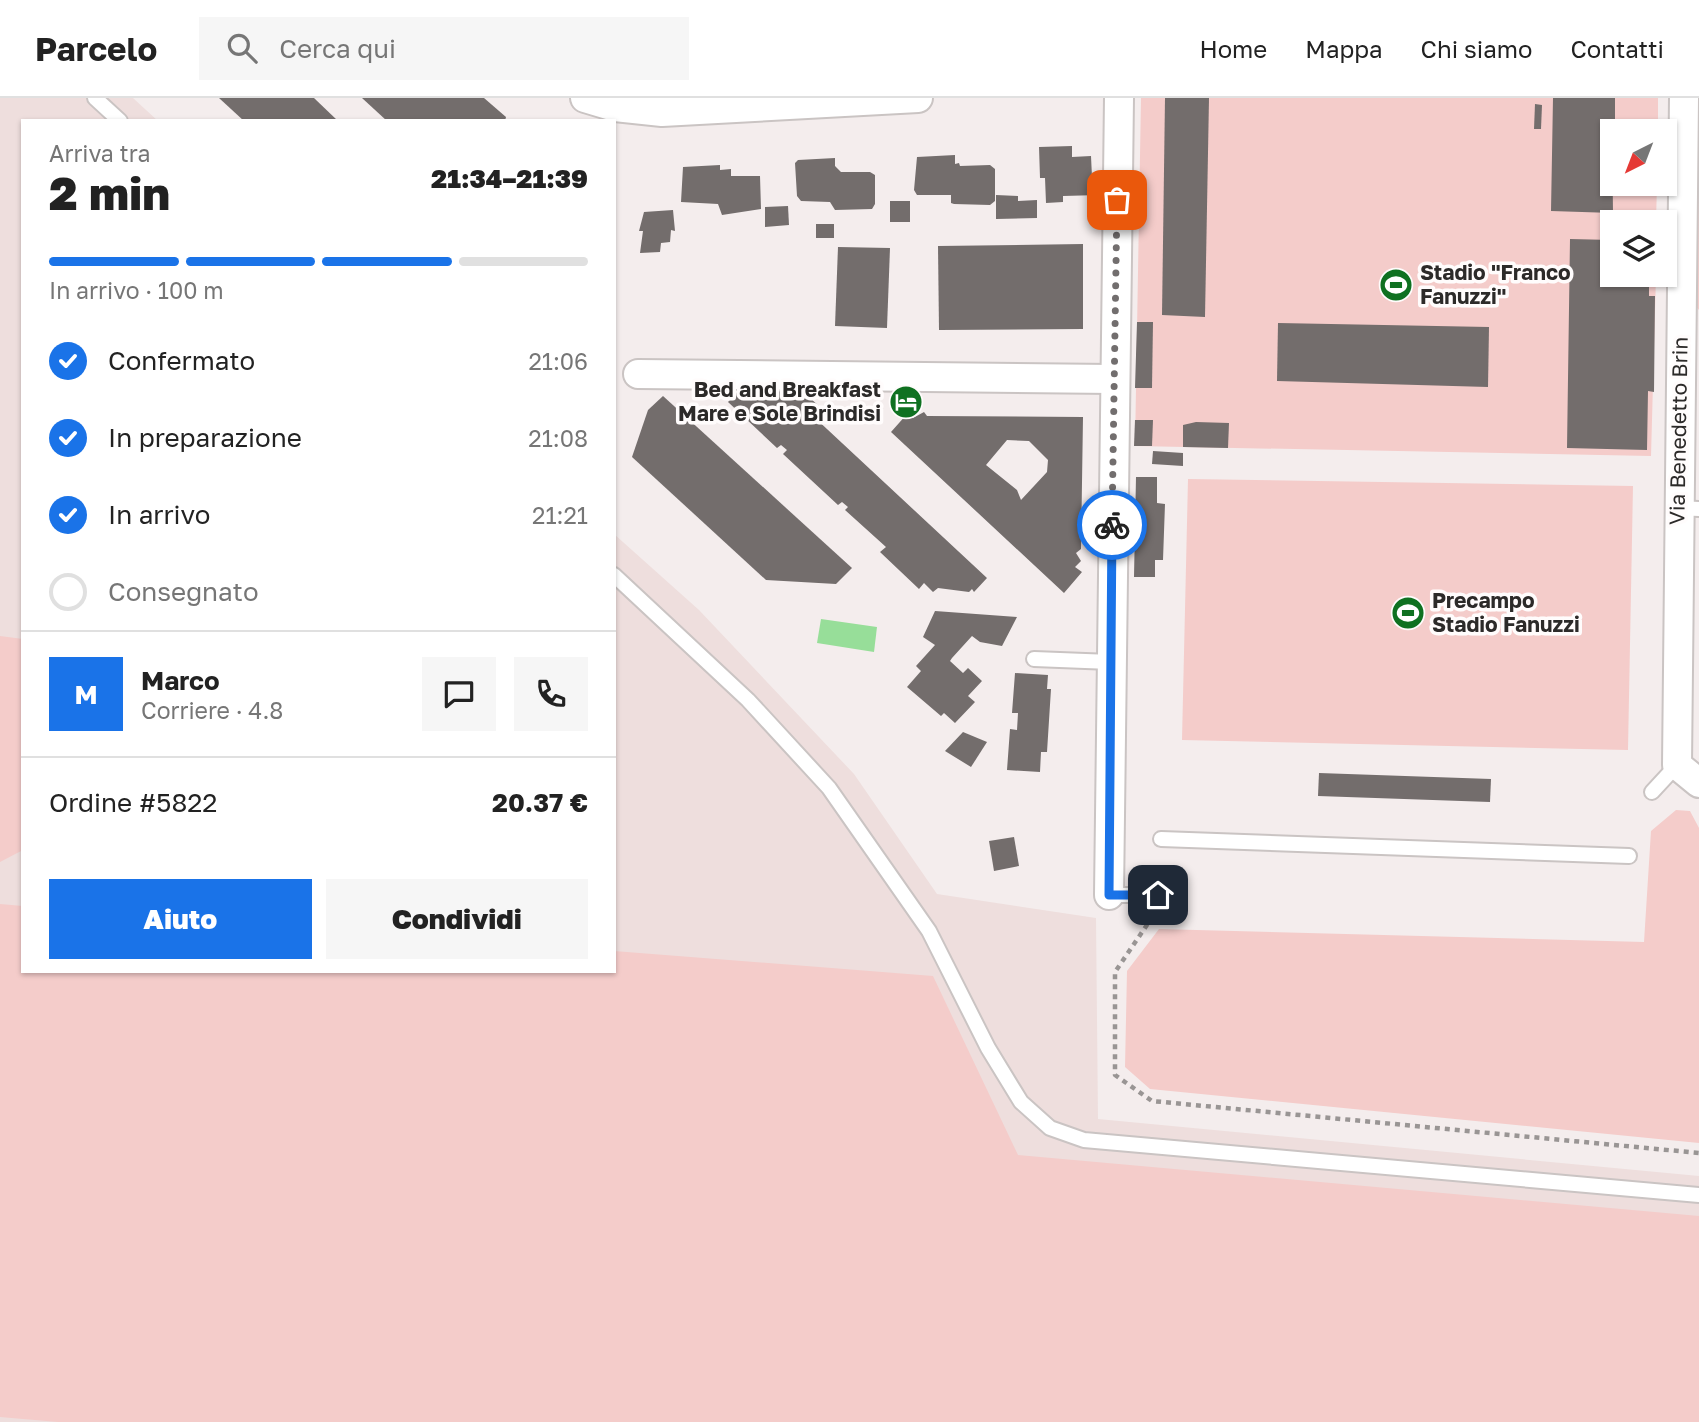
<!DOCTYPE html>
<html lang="it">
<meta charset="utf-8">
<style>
:root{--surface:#fff;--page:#f6f6f6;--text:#222;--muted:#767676;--line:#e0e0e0;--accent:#1a73e8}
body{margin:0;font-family:"Golos Text",sans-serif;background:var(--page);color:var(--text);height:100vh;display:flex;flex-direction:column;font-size:26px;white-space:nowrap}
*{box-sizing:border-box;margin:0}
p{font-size:23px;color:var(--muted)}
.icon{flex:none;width:38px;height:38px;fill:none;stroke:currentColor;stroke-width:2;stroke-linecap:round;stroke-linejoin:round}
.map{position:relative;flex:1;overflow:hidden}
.side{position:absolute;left:21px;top:21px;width:595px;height:854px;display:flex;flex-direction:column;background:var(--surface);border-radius:0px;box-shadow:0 2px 5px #0004}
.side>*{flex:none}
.needle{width:46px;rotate:222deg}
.fabs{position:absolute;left:1600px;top:21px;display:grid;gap:14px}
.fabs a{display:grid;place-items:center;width:77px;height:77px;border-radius:0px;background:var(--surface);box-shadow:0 2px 5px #0004;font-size:35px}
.pin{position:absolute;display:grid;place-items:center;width:60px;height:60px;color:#fff;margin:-30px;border-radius:14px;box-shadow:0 4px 10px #0006}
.courier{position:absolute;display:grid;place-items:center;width:70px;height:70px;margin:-35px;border:5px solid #1a73e8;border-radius:50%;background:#fff;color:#222;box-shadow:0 2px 9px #0007}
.overview em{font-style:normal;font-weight:800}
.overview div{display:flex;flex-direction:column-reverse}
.overview{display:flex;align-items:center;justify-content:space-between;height:119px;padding:0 28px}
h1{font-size:46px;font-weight:800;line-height:52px}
.bar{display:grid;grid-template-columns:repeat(4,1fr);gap:10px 7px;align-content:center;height:84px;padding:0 28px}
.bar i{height:9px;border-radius:5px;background:var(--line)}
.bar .current{background:var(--accent)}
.bar p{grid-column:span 4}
.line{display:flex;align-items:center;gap:18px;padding:0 28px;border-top:2px solid var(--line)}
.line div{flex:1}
.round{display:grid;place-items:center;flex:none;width:74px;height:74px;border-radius:0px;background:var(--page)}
ol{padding:0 28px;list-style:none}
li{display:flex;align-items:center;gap:21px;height:77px}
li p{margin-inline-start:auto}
li .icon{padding:7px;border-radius:50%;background:var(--accent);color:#fff;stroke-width:4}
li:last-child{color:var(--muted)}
li i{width:38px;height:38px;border:4px solid var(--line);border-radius:50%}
.cta{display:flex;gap:14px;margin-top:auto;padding:14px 28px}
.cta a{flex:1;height:80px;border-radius:0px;background:var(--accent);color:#fff;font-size:28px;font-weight:800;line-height:80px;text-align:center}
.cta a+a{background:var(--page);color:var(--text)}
header{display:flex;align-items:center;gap:42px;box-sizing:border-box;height:98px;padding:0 35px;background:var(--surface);border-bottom:2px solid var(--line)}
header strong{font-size:33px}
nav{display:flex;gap:38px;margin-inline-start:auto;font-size:24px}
.search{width:490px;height:63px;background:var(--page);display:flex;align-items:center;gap:18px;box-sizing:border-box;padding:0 24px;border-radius:0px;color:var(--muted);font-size:26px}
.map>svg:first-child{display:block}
.built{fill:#eededd}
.green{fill:#f4ccca}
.water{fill:#97de99}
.building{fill:#736d6c;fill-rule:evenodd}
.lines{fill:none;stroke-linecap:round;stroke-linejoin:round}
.service-casing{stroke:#cac4c3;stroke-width:18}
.minor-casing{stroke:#cac4c3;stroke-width:32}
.path{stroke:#999594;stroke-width:4.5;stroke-dasharray:5 5;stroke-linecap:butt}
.service{stroke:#fff;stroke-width:14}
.minor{stroke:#fff;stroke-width:28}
.done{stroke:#726e6e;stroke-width:7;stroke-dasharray:0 12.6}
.route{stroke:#1a73e8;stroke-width:9}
.labels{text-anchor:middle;stroke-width:7;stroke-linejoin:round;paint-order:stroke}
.poi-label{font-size:21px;font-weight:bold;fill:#2c2a29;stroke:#fffcfc;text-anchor:start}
.street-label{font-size:21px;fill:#2c2a29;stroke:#fffcfc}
</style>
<header>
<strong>Parcelo</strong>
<div class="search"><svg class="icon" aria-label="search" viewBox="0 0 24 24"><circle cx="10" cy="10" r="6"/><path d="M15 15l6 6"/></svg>Cerca qui</div>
<nav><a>Home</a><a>Mappa</a><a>Chi siamo</a><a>Contatti</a></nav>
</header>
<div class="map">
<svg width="1699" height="1324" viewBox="0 0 1699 1324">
<rect width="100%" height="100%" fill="#f4eded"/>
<polygon class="built" points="0,0 133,0 158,23 23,23 23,873 614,873 614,436 699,512 854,676 937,796 1096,820 1098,1021 1699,1078 1699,1324 0,1324"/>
<g class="green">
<polygon points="1141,0 1658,0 1658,33 1612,33 1612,86 1657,86 1656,124 1612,124 1612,177 1656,177 1651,358 1135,348"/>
<polygon points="1699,56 1699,212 1693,205"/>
<polygon points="1188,381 1633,388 1628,652 1182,642"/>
<polygon points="0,538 23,541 23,752 0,764"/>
<polygon points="1676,712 1690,713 1699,730 1699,1045 1150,991 1125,969 1127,873 1159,831 1644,844 1651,733"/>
<polygon points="0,806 23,808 23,873 614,873 614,853 933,878 1018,1057 1699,1118 1699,1324 58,1324 0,1319"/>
</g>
<polygon class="water" points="821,521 877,529 874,554 817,545"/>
<g class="building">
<polygon points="219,0 314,0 338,23 244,23"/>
<polygon points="362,0 484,0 506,19 505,23 387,23"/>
<polygon points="1165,0 1209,0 1205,219 1162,217"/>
<polygon points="1553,0 1615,0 1615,33 1612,33 1613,115 1551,113"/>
<polygon points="1535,6 1542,7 1541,31 1534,31"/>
<polygon points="1072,48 1072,59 1091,58 1092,79 1098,79 1099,97 1063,98 1063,104 1046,105 1045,80 1040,80 1039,49"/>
<polygon points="955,57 955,66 959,65 960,68 990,67 995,71 995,103 990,107 954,106 951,105 951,97 917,97 914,92 917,59"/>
<polygon points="835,60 835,68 841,74 870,74 875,77 875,106 872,111 835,112 830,104 801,103 797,98 795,65 798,62"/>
<polygon points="720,67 720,72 731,71 731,78 760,78 761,111 722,117 718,106 681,104 683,69"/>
<polygon points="996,97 1018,98 1018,103 1037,102 1037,120 996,121"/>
<rect x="890" y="103" width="20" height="21"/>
<polygon points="788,108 789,127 765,129 765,109"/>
<polygon points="673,112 675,133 671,132 670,144 661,145 660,154 640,155 643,133 639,133 644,114"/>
<rect x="816" y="126" width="18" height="14"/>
<polygon points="1570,141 1612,142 1612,177 1649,177 1649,198 1655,198 1654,294 1648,293 1647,352 1567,350"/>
<polygon points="1083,146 1083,231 939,232 938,148"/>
<polygon points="838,149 890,150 887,230 835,228"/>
<polygon points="1137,224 1153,224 1152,290 1135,290"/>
<polygon points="1278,225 1489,229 1488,289 1277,283"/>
<polygon points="802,284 812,295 809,299 821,310 813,318 987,480 974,494 972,491 969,494 938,490 933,494 924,485 919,491 880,454 886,449 845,412 848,409 842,404 838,407 783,356 787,352 781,347 777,350 728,304 744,287 750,292 755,287 788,285 795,292"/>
<polygon points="663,298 852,470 836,486 766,482 632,359 648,312"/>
<path d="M924 314 927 318 1083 319 1081 451 1076 455 1081 463 1075 469 1082 474 1064 495 891 334 907 316 913 320ZM1007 342 1029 343 1048 362 1047 374 1021 402 1017 392 986 367Z"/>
<polygon points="1135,322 1153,322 1152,348 1134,348"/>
<polygon points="1196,324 1229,325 1228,350 1183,349 1183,327"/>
<polygon points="1153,353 1183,355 1183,368 1152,366"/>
<polygon points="1136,379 1157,379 1157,405 1165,406 1163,462 1155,462 1155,479 1134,479"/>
<polygon points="935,513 1017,519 1002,548 980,544 972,538 952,560 950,563 963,575 968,570 982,583 968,598 975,604 955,625 944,615 941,618 907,589 921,573 916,568 935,547 923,539"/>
<polygon points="1015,575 1048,577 1047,591 1051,591 1047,654 1041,654 1040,674 1007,672 1010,631 1017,632 1018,615 1012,615"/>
<polygon points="963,634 987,644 971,669 945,653"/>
<polygon points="1319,675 1491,681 1490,704 1318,698"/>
<polygon points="1014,739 1019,768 994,773 989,743"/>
</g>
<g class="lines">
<defs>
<g id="service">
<polyline points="95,0 120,23"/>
<polyline points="1678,410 1699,411"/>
<polyline points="614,477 748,602 829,690 929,833 988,950 1021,1004 1050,1030 1084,1042 1699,1097"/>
<polyline points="1034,561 1111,564"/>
<polyline points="1652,694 1677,667"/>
<polyline points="1161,741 1629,758"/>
<polyline points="1109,797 1158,797"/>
</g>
<g id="minor">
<polyline points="585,0 615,9 662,14 918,0"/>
<polyline points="1684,0 1677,667 1699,685"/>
<polyline points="638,276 1113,281"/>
<polyline points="1109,797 1119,0"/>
</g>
</defs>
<use href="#service" class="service-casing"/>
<use href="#minor" class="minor-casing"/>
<polyline class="path" points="1153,818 1115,874 1115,977 1152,1003 1699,1055"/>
<use href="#service" class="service"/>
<use href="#minor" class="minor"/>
</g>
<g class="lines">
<polyline class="done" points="1112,427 1117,102"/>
<polyline class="route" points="1112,427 1109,797 1158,797"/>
</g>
<defs>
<symbol id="stadium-disc" viewBox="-11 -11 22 22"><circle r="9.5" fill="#0f7121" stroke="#fffcfc"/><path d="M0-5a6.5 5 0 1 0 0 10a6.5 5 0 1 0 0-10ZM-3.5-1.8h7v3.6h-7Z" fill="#fff"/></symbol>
<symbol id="hotel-disc" viewBox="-11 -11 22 22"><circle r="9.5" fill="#0f7121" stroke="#fffcfc"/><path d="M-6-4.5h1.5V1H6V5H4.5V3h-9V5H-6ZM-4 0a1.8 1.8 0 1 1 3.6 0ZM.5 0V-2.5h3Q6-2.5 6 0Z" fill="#fff"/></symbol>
</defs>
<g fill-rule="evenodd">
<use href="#stadium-disc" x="1377" y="168" width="38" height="38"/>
<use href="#hotel-disc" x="887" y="285" width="38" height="38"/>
<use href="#stadium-disc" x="1389" y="496" width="38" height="38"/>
</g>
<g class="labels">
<g class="poi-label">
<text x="1420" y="182">Stadio "Franco<tspan x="1420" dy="24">Fanuzzi"</tspan></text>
<text x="881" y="299" text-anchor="end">Bed and Breakfast<tspan x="881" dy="24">Mare e Sole Brindisi</tspan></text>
<text x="1432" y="510">Precampo<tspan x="1432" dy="24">Stadio Fanuzzi</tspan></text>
</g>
<g class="street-label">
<text transform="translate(1679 333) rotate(-89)" y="7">Via Benedetto Brin</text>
</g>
</g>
</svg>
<div class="fabs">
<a><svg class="needle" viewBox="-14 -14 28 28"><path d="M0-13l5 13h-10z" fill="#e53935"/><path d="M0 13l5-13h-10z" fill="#767676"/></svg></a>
<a><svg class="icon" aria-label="layers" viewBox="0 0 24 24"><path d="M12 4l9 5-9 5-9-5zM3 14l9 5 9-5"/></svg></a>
</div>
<div class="pin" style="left:1117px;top:102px;background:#ea580c"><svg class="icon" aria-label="bag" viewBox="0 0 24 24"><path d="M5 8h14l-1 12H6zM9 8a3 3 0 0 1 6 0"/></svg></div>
<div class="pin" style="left:1158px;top:797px;background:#1f2937"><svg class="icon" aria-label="home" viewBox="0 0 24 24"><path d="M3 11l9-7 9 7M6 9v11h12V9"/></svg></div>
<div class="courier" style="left:1112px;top:427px"><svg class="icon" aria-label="bike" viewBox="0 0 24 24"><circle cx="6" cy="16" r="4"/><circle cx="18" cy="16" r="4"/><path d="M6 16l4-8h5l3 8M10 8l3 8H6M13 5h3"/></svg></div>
<section class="side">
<div class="overview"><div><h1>2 min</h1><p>Arriva tra</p></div><em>21:34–21:39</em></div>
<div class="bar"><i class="current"></i><i class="current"></i><i class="current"></i><i></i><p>In arrivo · 100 m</p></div>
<ol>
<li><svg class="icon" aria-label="check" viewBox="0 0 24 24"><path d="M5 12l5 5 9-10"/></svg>Confermato<p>21:06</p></li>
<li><svg class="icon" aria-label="check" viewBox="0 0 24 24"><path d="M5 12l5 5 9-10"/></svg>In preparazione<p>21:08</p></li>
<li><svg class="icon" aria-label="check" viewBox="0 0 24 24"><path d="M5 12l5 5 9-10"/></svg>In arrivo<p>21:21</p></li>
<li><i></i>Consegnato</li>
</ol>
<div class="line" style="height:126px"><b class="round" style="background:var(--accent);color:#fff">M</b><div><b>Marco</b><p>Corriere · 4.8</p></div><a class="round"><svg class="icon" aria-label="chat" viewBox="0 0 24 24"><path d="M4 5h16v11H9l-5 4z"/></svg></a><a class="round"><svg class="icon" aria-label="phone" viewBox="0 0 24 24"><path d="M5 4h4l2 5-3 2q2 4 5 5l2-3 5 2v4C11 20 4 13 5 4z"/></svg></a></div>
<div class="line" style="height:91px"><div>Ordine #5822</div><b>20.37 €</b></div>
<div class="cta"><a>Aiuto</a><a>Condividi</a></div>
</section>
</div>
